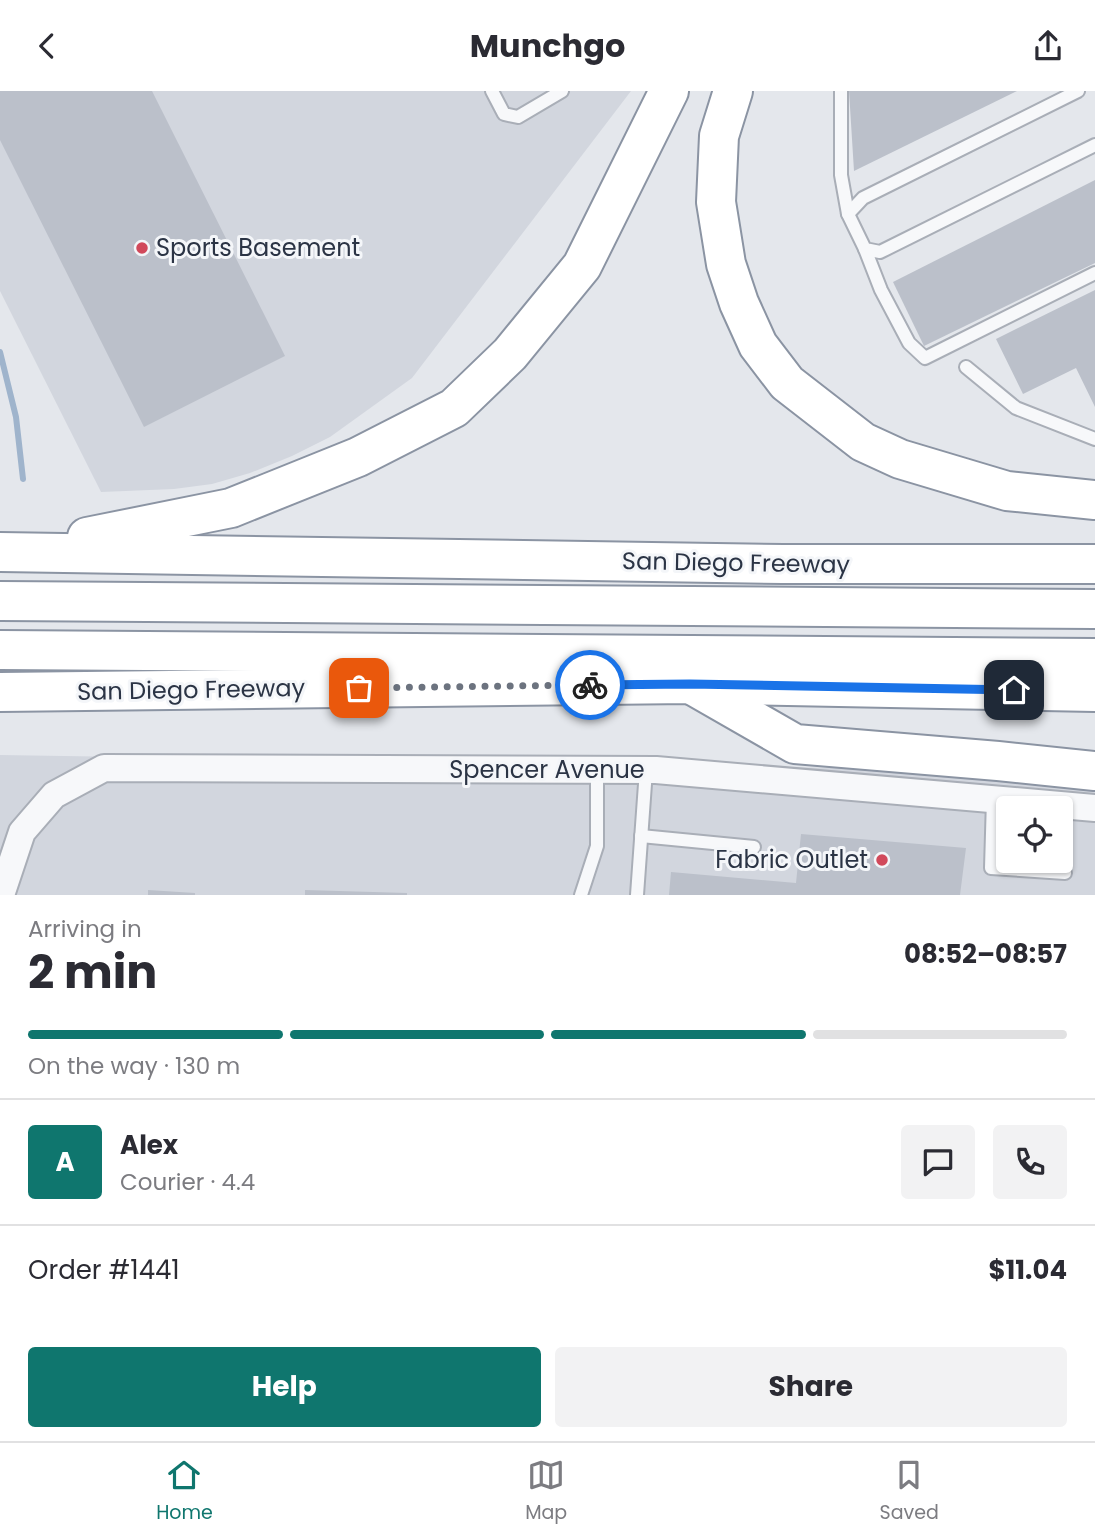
<!DOCTYPE html>
<meta charset="utf-8">
<style>
:root{--surface:#fff;--page:#f2f2f3;--text:#2b2b33;--muted:#7c7c81;--line:#e1e1e2;--accent:#0f766e}
body{margin:0;font-family:Poppins,sans-serif;background:var(--page);color:var(--text);height:100vh;display:flex;flex-direction:column;font-size:26px;white-space:nowrap}
*{box-sizing:border-box;margin:0}
p{font-size:23px;color:var(--muted)}
.icon{flex:none;width:38px;height:38px;fill:none;stroke:currentColor;stroke-width:2;stroke-linecap:round;stroke-linejoin:round}
.map{position:relative;height:804px;overflow:hidden}
.side{display:flex;flex-direction:column;background:var(--surface);flex:1}
.side>*{flex:none}
.tools{position:absolute;left:996px;top:705px;display:grid;gap:14px}
.tools a{display:grid;place-items:center;width:77px;height:77px;border-radius:7px;background:var(--surface);box-shadow:0 2px 5px #0004;font-size:35px}
.pin{position:absolute;display:grid;place-items:center;width:60px;height:60px;color:#fff;margin:-30px;border-radius:14px;box-shadow:0 4px 10px #0006}
.courier{position:absolute;display:grid;place-items:center;width:70px;height:70px;margin:-35px;border:5px solid #1a73e8;border-radius:50%;background:#fff;color:#222;box-shadow:0 2px 9px #0007}
.summary em{font-style:normal;font-weight:700}
.summary div{display:flex;flex-direction:column-reverse}
.summary{display:flex;align-items:center;justify-content:space-between;height:119px;padding:0 28px}
h1{font-size:46px;font-weight:700;line-height:52px}
.bar{display:grid;grid-template-columns:repeat(4,1fr);gap:10px 7px;align-content:center;height:84px;padding:0 28px}
.bar i{height:9px;border-radius:5px;background:var(--line)}
.bar .on{background:var(--accent)}
.bar p{grid-column:span 4}
.line{display:flex;align-items:center;gap:18px;padding:0 28px;border-top:2px solid var(--line)}
.line div{flex:1}
.round{display:grid;place-items:center;flex:none;width:74px;height:74px;border-radius:7px;background:var(--page)}
.button{display:flex;gap:14px;margin-top:auto;padding:14px 28px}
.button a{flex:1;height:80px;border-radius:7px;background:var(--accent);color:#fff;font-size:28px;font-weight:700;line-height:80px;text-align:center}
.button a+a{background:var(--page);color:var(--text)}
header{display:flex;justify-content:space-between;align-items:center;height:91px;padding:0 28px;background:var(--surface);font-size:32px;font-weight:700}
.dock{display:flex;justify-content:space-around;align-items:center;height:98px;border-top:2px solid var(--line);background:var(--surface);font-size:19px;color:var(--muted)}
.dock a{display:grid;justify-items:center;gap:4px}
.dock .on{color:var(--accent)}
.map>svg:first-child{display:block}
.built{fill:#d2d6de;fill-rule:evenodd}
.lines{fill:none;stroke-linecap:round;stroke-linejoin:round}
.stream{stroke:#9fb4cc;stroke-width:6}
.building{fill:#bbc0ca}
.lane-casing{stroke:#a9aeb7;stroke-width:16}
.street-casing{stroke:#a9aeb7;stroke-width:30}
.highway-casing{stroke:#8b94a3;stroke-width:42}
.lane{stroke:#f7f8fa;stroke-width:12}
.street{stroke:#f7f8fa;stroke-width:26}
.highway{stroke:#fff;stroke-width:38}
.done{stroke:#6c737f;stroke-width:7;stroke-dasharray:0 12.6}
.route{stroke:#1a73e8;stroke-width:9}
.poi-dot{fill:#d1495b;stroke:#f4f6f9;stroke-width:2.5}
.labels{text-anchor:middle;stroke-width:6;stroke-linejoin:round;paint-order:stroke}
.poi-label{font-size:24px;fill:#2b3445;stroke:#f4f6f9;text-anchor:start}
.street-label{font-size:24px;fill:#2b3445;stroke:#f4f6f9}
</style>
<header><svg class="icon" aria-label="back" viewBox="0 0 24 24"><path d="M15 5l-7 7 7 7"/></svg>Munchgo<svg class="icon" aria-label="share" viewBox="0 0 24 24"><path d="M12 15V3M7 8l5-5 5 5M5 13v7h14v-7"/></svg></header>
<div class="map">
<svg width="1095" height="804" viewBox="0 0 1095 804">
<rect width="100%" height="100%" fill="#e4e7ec"/>
<g class="built">
<polygon points="0,0 631,0 412,287 330,346 292,365 250,382 212,393 174,398 101,401 0,200"/>
<path d="M0 664 1095 681V804H0ZM1008 718H1060V770H1008Z"/>
</g>
<g class="lines">
<polyline class="stream" points="0,261 16,326 23,388"/>
</g>
<g class="building">
<polygon points="0,0 152,0 285,265 144,336 0,49"/>
<polygon points="849,0 1017,0 854,80"/>
<polygon points="1095,89 1095,172 924,255 893,191"/>
<polygon points="1095,199 1095,316 1076,277 1023,303 996,248"/>
<polygon points="801,743 966,757 960,804 669,804 671,781 796,792"/>
<polygon points="148,799 195,802 195,804 148,804"/>
<polygon points="305,799 407,802 407,804 305,804"/>
</g>
<g class="lines">
<defs>
<g id="lane">
<polyline points="492,0 504,23 518,26 562,0"/>
<polyline points="841,0 841,84 848,123"/>
<polyline points="1078,0 863,107 848,123 865,158 880,161 1095,54"/>
<polyline points="865,158 881,199 909,252 925,267 1095,182"/>
<polyline points="966,276 1016,317 1095,348"/>
<polyline points="993,708 991,777 1065,782"/>
<polyline points="641,745 754,756"/>
<polyline points="581,804 597,755 597,679"/>
<polyline points="637,804 646,679"/>
</g>
<polyline id="street" points="1,804 22,741 54,704 104,677 656,679 1095,717"/>
<g id="highway">
<polyline points="733,0 719,45 716,111 726,173 739,212 758,254 787,292 863,351 900,368 1007,400 1095,409"/>
<polyline points="87,446 231,417 358,366 454,317 510,263 582,175 669,0"/>
<polyline points="0,461 783,473 1095,473"/>
<polyline points="0,510 1095,518"/>
<polyline points="0,559 1095,567"/>
<polyline points="694,595 795,653 998,670 1095,680"/>
<polyline points="0,601 690,593 1095,601"/>
</g>
</defs>
<use href="#lane" class="lane-casing"/>
<use href="#street" class="street-casing"/>
<use href="#highway" class="highway-casing"/>
<use href="#lane" class="lane"/>
<use href="#street" class="street"/>
<use href="#highway" class="highway"/>
</g>
<g class="lines">
<polyline class="done" points="359,597 590,594"/>
<polyline class="route" points="590,594 690,593 1014,599"/>
</g>
<g class="poi-dot">
<circle cx="142" cy="157" r="7"/>
<circle cx="882" cy="769" r="7"/>
</g>
<g class="labels">
<g class="poi-label">
<text x="156" y="165">Sports Basement</text>
<text x="868" y="777" text-anchor="end">Fabric Outlet</text>
</g>
<g class="street-label">
<text transform="translate(736 472) rotate(1)" y="8">San Diego Freeway</text>
<text transform="translate(191 599) rotate(-1)" y="8">San Diego Freeway</text>
<text x="547" y="687">Spencer Avenue</text>
</g>
</g>
</svg>
<div class="tools">
<a><svg class="icon" aria-label="locate" viewBox="0 0 24 24"><circle cx="12" cy="12" r="6"/><path d="M12 2v4M12 18v4M2 12h4M18 12h4"/></svg></a>
</div>
<div class="pin" style="left:359px;top:597px;background:#ea580c"><svg class="icon" aria-label="bag" viewBox="0 0 24 24"><path d="M5 8h14l-1 12H6zM9 8a3 3 0 0 1 6 0"/></svg></div>
<div class="pin" style="left:1014px;top:599px;background:#1f2937"><svg class="icon" aria-label="home" viewBox="0 0 24 24"><path d="M3 11l9-7 9 7M6 9v11h12V9"/></svg></div>
<div class="courier" style="left:590px;top:594px"><svg class="icon" aria-label="bike" viewBox="0 0 24 24"><circle cx="6" cy="16" r="4"/><circle cx="18" cy="16" r="4"/><path d="M6 16l4-8h5l3 8M10 8l3 8H6M13 5h3"/></svg></div>
</div>
<section class="side">
<div class="summary"><div><h1>2 min</h1><p>Arriving in</p></div><em>08:52–08:57</em></div>
<div class="bar"><i class="on"></i><i class="on"></i><i class="on"></i><i></i><p>On the way · 130 m</p></div>
<div class="line" style="height:126px"><b class="round" style="background:var(--accent);color:#fff">A</b><div><b>Alex</b><p>Courier · 4.4</p></div><a class="round"><svg class="icon" aria-label="chat" viewBox="0 0 24 24"><path d="M4 5h16v11H9l-5 4z"/></svg></a><a class="round"><svg class="icon" aria-label="phone" viewBox="0 0 24 24"><path d="M5 4h4l2 5-3 2q2 4 5 5l2-3 5 2v4C11 20 4 13 5 4z"/></svg></a></div>
<div class="line" style="height:91px"><div>Order #1441</div><b>$11.04</b></div>
<div class="button"><a>Help</a><a>Share</a></div>
</section>
<nav class="dock">
<a class="on"><svg class="icon" aria-label="home" viewBox="0 0 24 24"><path d="M3 11l9-7 9 7M6 9v11h12V9"/></svg>Home</a>
<a><svg class="icon" aria-label="map" viewBox="0 0 24 24"><path d="M3 6l6-2 6 2 6-2v14l-6 2-6-2-6 2zM9 4v14M15 6v14"/></svg>Map</a>
<a><svg class="icon" aria-label="saved" viewBox="0 0 24 24"><path d="M7 4h10v16l-5-4-5 4z"/></svg>Saved</a>
</nav>
